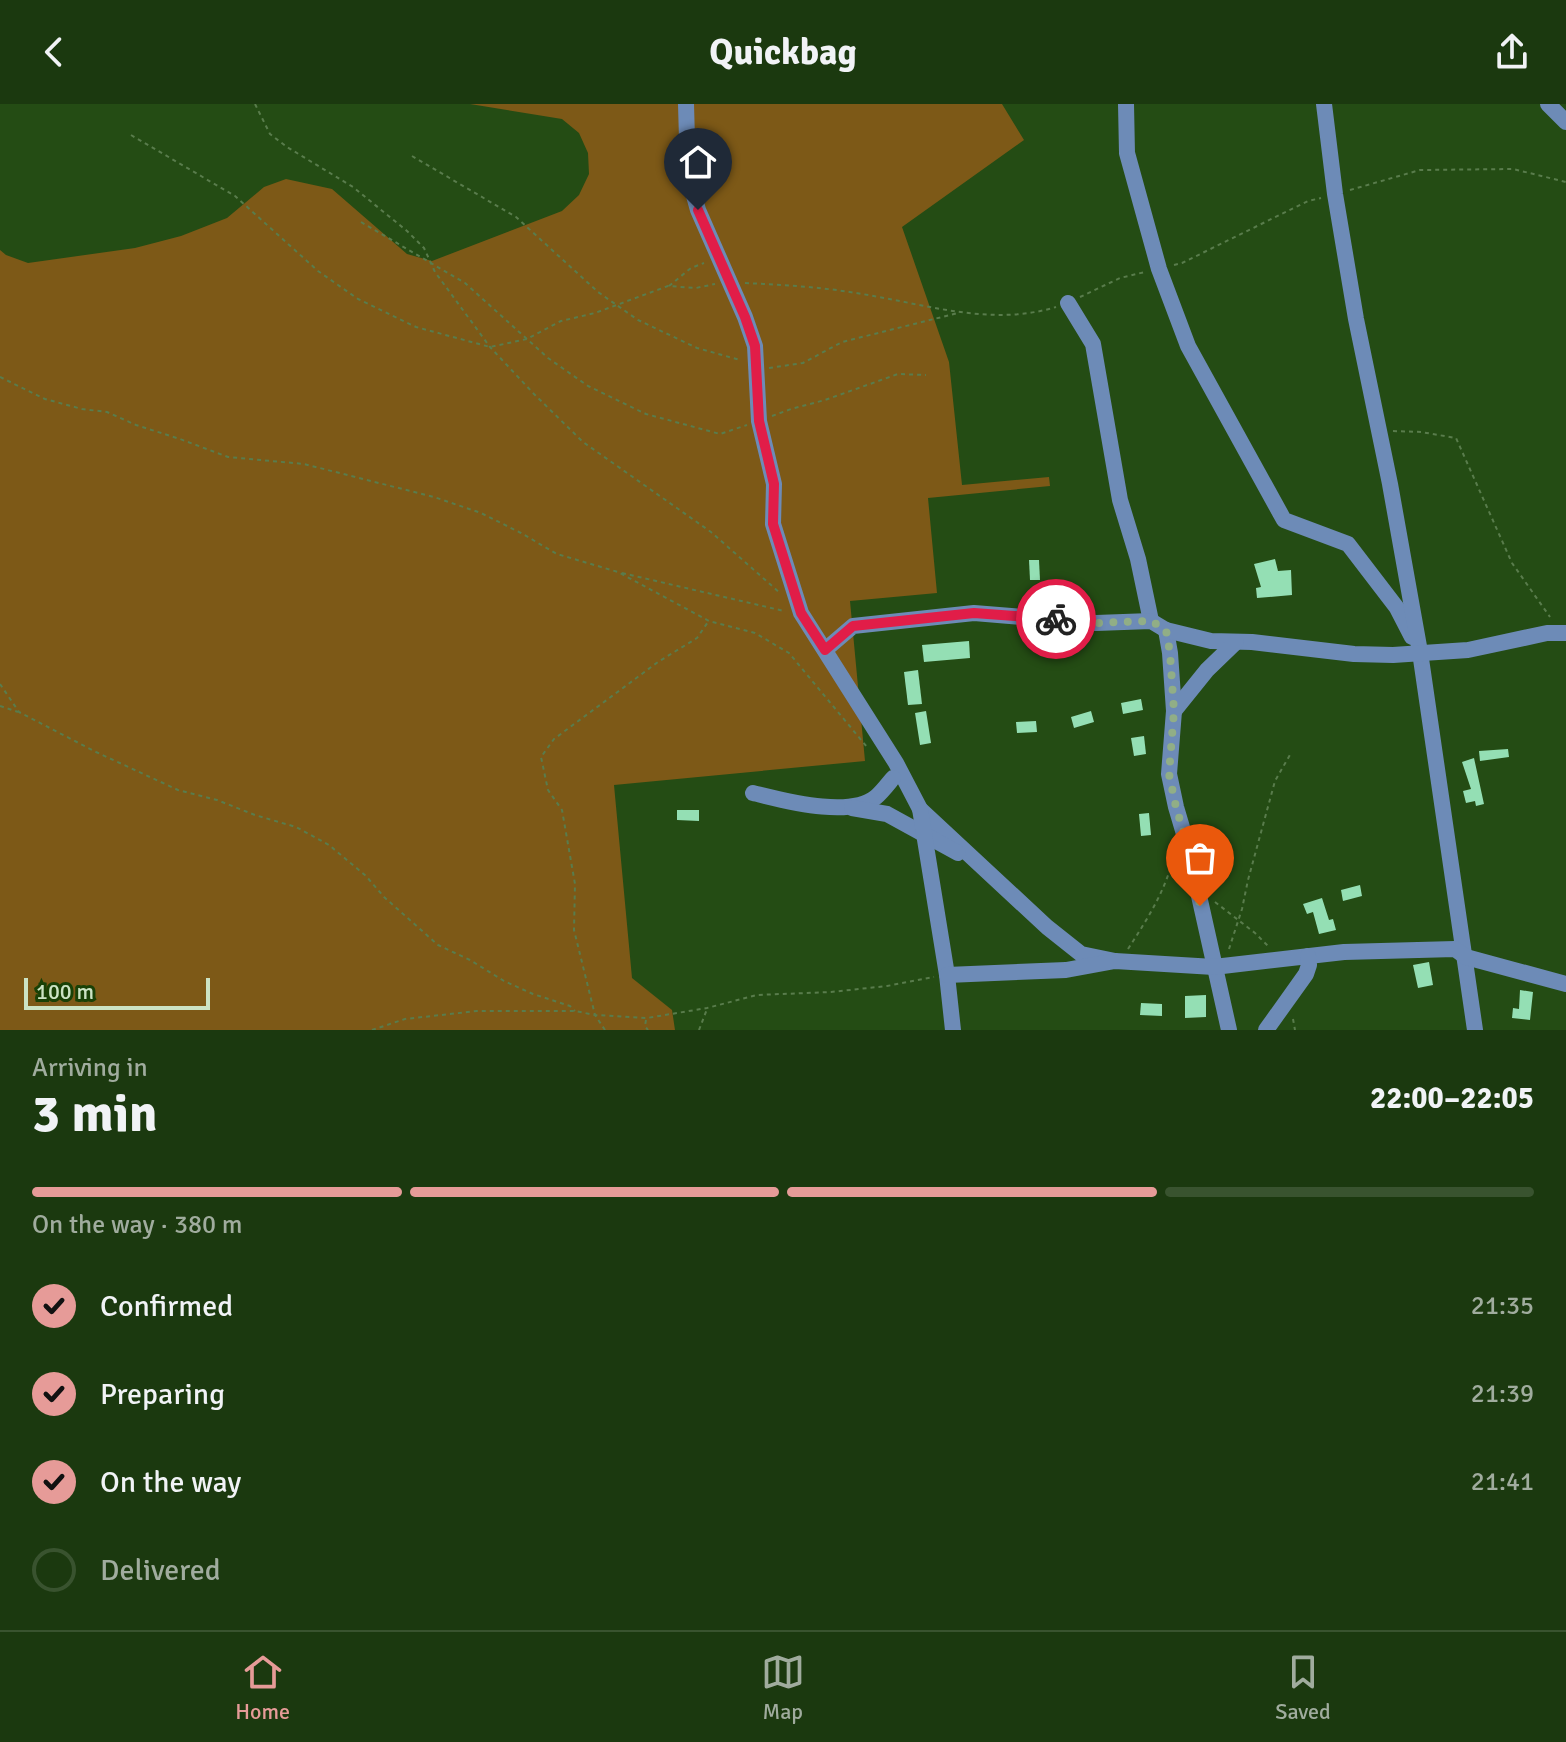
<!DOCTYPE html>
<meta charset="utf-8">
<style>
:root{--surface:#1b390f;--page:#244018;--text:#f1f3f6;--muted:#a0ac9e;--line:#39532f;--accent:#e69b98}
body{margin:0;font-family:Signika,sans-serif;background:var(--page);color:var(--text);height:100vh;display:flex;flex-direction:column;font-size:30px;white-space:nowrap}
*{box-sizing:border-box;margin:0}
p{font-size:26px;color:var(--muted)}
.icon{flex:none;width:44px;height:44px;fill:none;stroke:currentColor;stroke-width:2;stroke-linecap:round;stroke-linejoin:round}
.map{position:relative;height:926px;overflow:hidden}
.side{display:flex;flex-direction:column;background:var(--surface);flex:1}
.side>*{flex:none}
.scale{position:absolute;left:24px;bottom:20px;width:186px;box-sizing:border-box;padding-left:8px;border:4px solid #cce3c4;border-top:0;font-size:22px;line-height:28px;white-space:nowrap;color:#cce3c4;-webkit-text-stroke:6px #194106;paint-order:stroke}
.pin{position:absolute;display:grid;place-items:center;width:68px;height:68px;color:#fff;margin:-82px -34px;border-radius:50% 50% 50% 0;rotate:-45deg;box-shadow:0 0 8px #0007}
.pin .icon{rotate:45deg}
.courier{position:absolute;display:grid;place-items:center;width:80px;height:80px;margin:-40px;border:6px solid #e11d48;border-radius:50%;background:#fff;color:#222;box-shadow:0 2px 10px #0007}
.overview em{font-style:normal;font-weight:700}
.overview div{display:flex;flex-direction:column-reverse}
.overview{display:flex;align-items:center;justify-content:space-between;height:136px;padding:0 32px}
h1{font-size:52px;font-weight:700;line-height:60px}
.bar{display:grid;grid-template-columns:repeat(4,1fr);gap:12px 8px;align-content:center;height:96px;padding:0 32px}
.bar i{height:10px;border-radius:6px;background:var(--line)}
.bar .selected{background:var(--accent)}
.bar p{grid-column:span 4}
ol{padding:0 32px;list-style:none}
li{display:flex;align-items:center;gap:24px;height:88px}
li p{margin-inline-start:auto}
li .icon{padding:8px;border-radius:50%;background:var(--accent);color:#111;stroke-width:4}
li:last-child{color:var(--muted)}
li i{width:44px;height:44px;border:4px solid var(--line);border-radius:50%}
header{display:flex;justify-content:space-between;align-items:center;height:104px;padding:0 32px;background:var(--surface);font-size:36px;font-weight:700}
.tab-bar{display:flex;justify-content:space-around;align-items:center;height:112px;border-top:2px solid var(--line);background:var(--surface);font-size:22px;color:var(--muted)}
.tab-bar a{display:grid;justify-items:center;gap:4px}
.tab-bar .selected{color:var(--accent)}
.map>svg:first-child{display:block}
.green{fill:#7d5917}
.building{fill:#94dfb4}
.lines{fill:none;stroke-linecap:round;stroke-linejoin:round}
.path{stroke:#597c4c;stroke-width:2;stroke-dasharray:4 4;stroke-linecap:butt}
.minor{stroke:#6d8bb7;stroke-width:16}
.done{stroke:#91ae86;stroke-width:8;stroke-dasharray:0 14.4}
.route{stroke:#e11d48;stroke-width:10}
</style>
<header><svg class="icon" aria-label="back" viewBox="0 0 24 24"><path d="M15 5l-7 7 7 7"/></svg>Quickbag<svg class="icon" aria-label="share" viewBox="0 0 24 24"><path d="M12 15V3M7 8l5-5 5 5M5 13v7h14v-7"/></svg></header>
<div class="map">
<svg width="1566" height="926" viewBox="0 0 1566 926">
<rect width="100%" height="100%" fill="#244c14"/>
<polygon class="green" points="470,0 1002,0 1024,36 902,123 949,258 962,381 1049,373 1050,382 928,394 937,489 850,497 865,657 614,681 632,874 672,906 675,926 0,926 0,146 6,151 28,159 135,144 181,132 227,114 264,83 286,75 332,85 407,150 432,157 562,107 579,91 589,70 588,49 579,29 562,15"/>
<g class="building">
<polygon points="1275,455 1278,467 1291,466 1292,491 1257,494 1256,484 1261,483 1254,460"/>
<polygon points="1029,456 1039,456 1040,476 1030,476"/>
<polygon points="969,537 970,554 924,558 922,541"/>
<polygon points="918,566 922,600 908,601 904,568"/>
<polygon points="1141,595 1143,606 1123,610 1121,599"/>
<polygon points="926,607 931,639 920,641 915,609"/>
<polygon points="1091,607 1094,618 1074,624 1071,613"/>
<polygon points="1036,617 1037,628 1017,629 1016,618"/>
<polygon points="1144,632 1146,650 1134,652 1131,634"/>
<polygon points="1508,645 1509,653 1480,657 1479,647"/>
<polygon points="1474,654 1484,700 1476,702 1475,697 1466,699 1463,687 1471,685 1462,658"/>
<polygon points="677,706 699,706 699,717 677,716"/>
<polygon points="1149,709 1151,731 1141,732 1139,710"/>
<polygon points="1360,781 1362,792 1343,797 1341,786"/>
<polygon points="1322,794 1329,816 1333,815 1336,826 1319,830 1313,808 1307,810 1303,800"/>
<polygon points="1429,858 1433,881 1418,884 1413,861"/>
<polygon points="1520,886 1533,888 1530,916 1512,914 1513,904 1519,905"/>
<polygon points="1206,891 1206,913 1185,914 1185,892"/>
<polygon points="1141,899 1162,900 1162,912 1140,911"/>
</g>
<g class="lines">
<g class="path">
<polyline points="255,0 270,30 287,43 353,83 407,127 424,144 435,168 490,243 534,290 583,338 711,428 780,489"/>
<polyline points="131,31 235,92 318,167 358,195 416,223 490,243 527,235 561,217 595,209 668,182 696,184 715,180"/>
<polyline points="412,52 516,113 598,188 638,216 697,244 740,256"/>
<polyline points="1350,86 1420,66 1513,65 1566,78"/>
<polyline points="361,118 465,179 548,254 588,282 646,310 720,330 747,321"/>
<polyline points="1174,161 1182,159 1308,97 1321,94"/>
<path d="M745 179C784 181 823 183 862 190 925 200 991 223 1056 203"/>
<polyline points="669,182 691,164 704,159"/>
<polyline points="1080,193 1120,174 1145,168"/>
<polyline points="769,264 803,259 842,238 958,209"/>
<polyline points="0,273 45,295 82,305 107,308 136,321 180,335 228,353 304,360 434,393 481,409 521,429 557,450 618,468 709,517 755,529 789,549 867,643"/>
<polyline points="772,312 791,305 825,296 898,270 926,271"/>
<polyline points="1393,327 1421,328 1456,334 1512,459 1550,513"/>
<polyline points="622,469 784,507"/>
<polyline points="0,580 19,608 96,648 178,686 217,696 255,711 296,723 329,741 366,772 384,793 438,841 470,856 504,877 533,890 570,902 575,907"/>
<polyline points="0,602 18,608"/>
<polyline points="1215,798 1255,829 1269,843"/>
<path d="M1128 845C1148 814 1166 786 1174 751"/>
<polyline points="1229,845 1242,805 1248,776 1275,677 1291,649"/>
<polyline points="1293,915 1295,926"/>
<polyline points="646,916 645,922 648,926"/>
<polyline points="372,926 405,915 477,907 575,907 595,911 647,914 707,904 757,891 831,888 887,882 934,873"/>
<polyline points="605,926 595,911 574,826 575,780 562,706 548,686 541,653 554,635 658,558 697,534 708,518"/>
<polyline points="699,926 707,905"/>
</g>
<g class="minor">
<polyline points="686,0 688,70 698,106 745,213 755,242 759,317 774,380 773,420 801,509 896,659 920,705 1047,823 1081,850 1115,857"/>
<polyline points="1126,0 1127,49 1159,165 1188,242 1284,416 1348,440 1397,504 1412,533"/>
<polyline points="1324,0 1335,90 1356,215 1390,380 1420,548 1475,926"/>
<polyline points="1548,0 1566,18"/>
<polyline points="1068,199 1093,240 1120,396 1138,455 1151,517"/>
<polyline points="1166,526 1170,549 1174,607 1169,670 1176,703 1189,747 1229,926"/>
<polyline points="825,546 853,522 974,509 1096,519 1151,517 1166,526 1211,537 1252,538 1354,550 1393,551 1468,546 1547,529 1566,529"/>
<polyline points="1174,607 1207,566 1236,538"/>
<path d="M753 689C783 696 849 715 876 693 882 688 888 680 893 674"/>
<polyline points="852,704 887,710 958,749"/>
<polyline points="920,705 947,871 953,926"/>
<polyline points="947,871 1066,866 1115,857 1214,863 1344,848 1455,845 1466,853 1566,880"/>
<polyline points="1266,926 1306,870 1309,861 1308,852"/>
</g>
</g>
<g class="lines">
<polyline class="done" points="1056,515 1096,519 1151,517 1166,526 1170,549 1174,607 1169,670 1176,703 1189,747 1200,802"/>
<polyline class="route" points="698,106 745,213 755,242 759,317 774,380 773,420 801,509 825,546 853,522 974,509 1056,515"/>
</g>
</svg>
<div class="scale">100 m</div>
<div class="pin" style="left:1200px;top:802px;background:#ea580c"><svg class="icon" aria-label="bag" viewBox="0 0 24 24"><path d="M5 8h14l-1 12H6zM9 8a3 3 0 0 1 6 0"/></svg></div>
<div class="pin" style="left:698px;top:106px;background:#1f2937"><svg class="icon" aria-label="home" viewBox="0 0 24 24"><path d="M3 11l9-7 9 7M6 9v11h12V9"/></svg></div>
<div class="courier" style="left:1056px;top:515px"><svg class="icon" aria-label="bike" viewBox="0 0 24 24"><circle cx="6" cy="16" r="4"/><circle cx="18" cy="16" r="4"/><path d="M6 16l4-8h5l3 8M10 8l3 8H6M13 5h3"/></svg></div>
</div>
<section class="side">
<div class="overview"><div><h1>3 min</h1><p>Arriving in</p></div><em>22:00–22:05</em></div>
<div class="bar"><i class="selected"></i><i class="selected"></i><i class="selected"></i><i></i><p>On the way · 380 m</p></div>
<ol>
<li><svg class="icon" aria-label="check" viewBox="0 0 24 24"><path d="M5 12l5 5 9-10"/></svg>Confirmed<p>21:35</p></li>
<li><svg class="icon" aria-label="check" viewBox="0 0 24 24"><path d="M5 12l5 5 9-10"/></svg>Preparing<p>21:39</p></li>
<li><svg class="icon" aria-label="check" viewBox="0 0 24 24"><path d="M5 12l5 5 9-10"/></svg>On the way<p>21:41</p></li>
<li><i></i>Delivered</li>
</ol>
</section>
<nav class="tab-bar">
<a class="selected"><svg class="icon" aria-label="home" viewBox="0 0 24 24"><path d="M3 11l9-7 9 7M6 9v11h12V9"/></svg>Home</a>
<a><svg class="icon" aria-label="map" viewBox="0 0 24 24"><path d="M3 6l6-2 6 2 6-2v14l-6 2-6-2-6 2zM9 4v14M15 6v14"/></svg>Map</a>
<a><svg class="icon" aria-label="saved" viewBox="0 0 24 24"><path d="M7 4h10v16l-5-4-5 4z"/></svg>Saved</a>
</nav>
